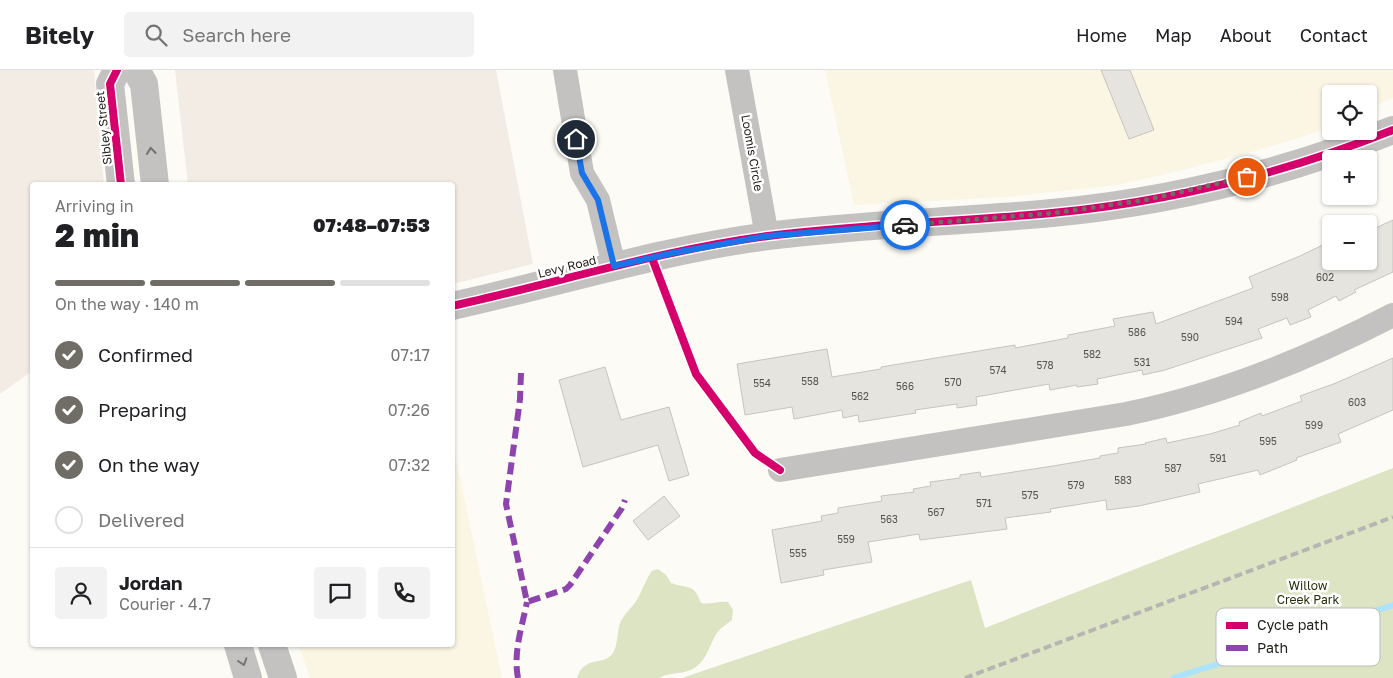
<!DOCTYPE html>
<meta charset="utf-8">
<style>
:root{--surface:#fff;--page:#f2f2f2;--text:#202124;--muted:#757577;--line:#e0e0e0;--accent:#706d67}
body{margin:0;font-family:"Golos Text",sans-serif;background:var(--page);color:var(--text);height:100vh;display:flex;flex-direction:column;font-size:19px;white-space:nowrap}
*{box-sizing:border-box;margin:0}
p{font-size:16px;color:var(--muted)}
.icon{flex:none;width:28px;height:28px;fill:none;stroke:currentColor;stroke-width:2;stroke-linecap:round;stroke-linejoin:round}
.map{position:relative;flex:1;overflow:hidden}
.panel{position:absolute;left:30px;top:112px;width:425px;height:465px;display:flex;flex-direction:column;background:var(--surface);border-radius:5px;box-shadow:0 1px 4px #0004}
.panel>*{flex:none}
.buttons{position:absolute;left:1322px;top:15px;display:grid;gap:10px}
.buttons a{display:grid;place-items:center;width:55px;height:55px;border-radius:5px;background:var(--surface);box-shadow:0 1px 4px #0004;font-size:25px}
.pin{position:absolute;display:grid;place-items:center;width:42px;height:42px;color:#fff;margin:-21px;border:2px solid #fff;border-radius:50%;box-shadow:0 1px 5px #0007}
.courier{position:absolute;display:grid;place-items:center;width:50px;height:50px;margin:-25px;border:4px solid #1a73e8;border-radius:50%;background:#fff;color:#222;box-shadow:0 1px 6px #0007}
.overview em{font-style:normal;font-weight:800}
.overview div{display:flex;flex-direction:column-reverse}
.overview{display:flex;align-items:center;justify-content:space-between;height:85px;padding:0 25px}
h1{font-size:32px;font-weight:800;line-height:38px}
.bar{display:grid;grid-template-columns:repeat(4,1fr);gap:8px 5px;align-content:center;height:60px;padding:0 25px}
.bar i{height:6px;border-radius:4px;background:var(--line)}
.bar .active{background:var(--accent)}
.bar p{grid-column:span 4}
.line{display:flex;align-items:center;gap:12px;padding:0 25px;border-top:1px solid var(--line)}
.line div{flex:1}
.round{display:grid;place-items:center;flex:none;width:52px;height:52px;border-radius:5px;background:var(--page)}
ol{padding:0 25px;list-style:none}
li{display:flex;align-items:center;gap:15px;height:55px}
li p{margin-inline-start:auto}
li .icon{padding:5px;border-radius:50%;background:var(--accent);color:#fff;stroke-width:4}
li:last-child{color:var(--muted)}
li i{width:28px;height:28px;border:2px solid var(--line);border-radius:50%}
header{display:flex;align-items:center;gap:30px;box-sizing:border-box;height:70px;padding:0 25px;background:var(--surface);border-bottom:1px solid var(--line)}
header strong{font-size:24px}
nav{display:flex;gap:28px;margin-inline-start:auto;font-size:18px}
.search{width:350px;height:45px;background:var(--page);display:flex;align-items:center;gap:12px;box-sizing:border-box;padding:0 18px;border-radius:5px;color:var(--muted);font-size:19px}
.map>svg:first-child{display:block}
.commercial{fill:#f3ece5}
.built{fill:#fbf6e4}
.green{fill:#dce4c3}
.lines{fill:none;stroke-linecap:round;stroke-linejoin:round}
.stream{stroke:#ade3fa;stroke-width:6}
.building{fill:#e6e4de;stroke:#c6c4be}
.minor{stroke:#c4c2c0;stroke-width:24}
.tertiary{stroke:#c4c2c0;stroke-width:28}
.rail{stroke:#b6b5b1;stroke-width:4;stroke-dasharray:8 4;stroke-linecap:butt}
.quiet{stroke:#8e44ad;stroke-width:6;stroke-dasharray:12 6;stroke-linecap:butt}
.cycleway-casing{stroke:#fff;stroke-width:11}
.cycleway{stroke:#d6006c;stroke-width:8}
.oneway{stroke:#74726d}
.done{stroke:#706d67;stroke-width:5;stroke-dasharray:0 9}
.route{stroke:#1a73e8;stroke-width:6}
.labels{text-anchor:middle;stroke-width:5;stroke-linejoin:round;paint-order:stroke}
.number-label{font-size:10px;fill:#56534c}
.street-label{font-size:12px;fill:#24211a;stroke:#fff}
.park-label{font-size:12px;fill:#262e0a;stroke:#fff}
.key{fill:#fff;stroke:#bdbcba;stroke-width:1}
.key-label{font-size:14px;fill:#24211a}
</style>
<header>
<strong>Bitely</strong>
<div class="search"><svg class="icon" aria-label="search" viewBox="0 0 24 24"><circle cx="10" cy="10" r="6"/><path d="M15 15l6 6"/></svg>Search here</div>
<nav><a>Home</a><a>Map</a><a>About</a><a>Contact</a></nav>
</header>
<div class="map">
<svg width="1393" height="608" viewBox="0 0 1393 608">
<rect width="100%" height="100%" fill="#fcfbf6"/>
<g class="commercial">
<polygon points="0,0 94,0 104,115 32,115 32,301 0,324"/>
<polygon points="175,0 496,0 533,194 453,214 452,115 188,115"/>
</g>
<g class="built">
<polygon points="825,0 1393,0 1393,28 1369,39 1369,24 1331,24 1331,57 1327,59 1259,80 1171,103 1118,115 1007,127 854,135"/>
<polygon points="453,374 502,608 310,608 299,575 452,575"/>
</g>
<g class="green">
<polygon points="1393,398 1393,608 682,608 971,510 985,558"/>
<path d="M658 499 666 505 671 513C688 519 694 513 701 533 710 535 718 531 728 532L733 540 732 550C727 554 720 558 717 563 709 575 708 588 696 597 686 605 672 601 659 608H577C585 584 604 597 613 583 618 575 617 562 620 553 624 544 633 537 638 528 643 519 646 509 652 501Z"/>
</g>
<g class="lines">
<polyline class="stream" points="1173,608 1288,572 1348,550 1393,535"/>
</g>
<g class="building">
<polygon points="1101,0 1130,0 1154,60 1129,69"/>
<polygon points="1393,150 1393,202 1354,220 1356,222 1339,231 1336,226 1308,240 1311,247 1290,255 1287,248 1258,259 1262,268 1165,300 1143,305 1142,300 1097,309 1098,314 1077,317 1077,315 1050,320 1049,314 976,327 977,335 957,338 957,334 915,340 916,343 859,352 858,345 843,348 842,340 794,349 792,337 745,345 737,294 827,279 832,307 881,299 881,297 1015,275 1015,278 1068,268 1068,265 1115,256 1113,249 1153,242 1156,254 1253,218 1249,207 1300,186 1331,171 1331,191 1369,191 1369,161"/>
<polygon points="1393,288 1393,340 1338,364 1341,372 1296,388 1297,390 1260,405 1258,400 1198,414 1200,422 1139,436 1107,440 1106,430 1050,439 1051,442 1005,448 1007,459 920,470 919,464 868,472 872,492 823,500 824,505 781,513 772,460 822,451 821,446 838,443 838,438 882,431 881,426 914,422 913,419 931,416 930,412 960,408 960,405 980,402 981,407 1053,396 1100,388 1100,386 1118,383 1118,378 1146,374 1145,373 1166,368 1167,373 1210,364 1240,355 1239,352 1261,343 1262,346 1302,331 1300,326 1336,313"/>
<polygon points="605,297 621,350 669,337 689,405 669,411 658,375 583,397 559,310"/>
<polygon points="664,426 680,446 648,470 633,451"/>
</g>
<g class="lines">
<g class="minor">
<polyline points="565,0 582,103 598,130 614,196"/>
<polyline points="737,0 767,166"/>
<path d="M780 400 1126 344C1219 325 1308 289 1393 245"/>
</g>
<g class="tertiary">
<polyline points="117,0 110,14 121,115"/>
<polyline points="136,0 144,14 155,115"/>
<path d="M452 236C557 213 661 180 768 166 862 154 957 152 1052 143 1168 132 1285 103 1393 60"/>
<polyline points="238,575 248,608"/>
<polyline points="272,575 283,608"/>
</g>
<polyline class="rail" points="965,608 1393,447"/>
<g class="quiet">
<polyline points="521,303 520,329 506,434 527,532 566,519 570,515 622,438 625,430"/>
<path d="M518 608C513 582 522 557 527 532"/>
</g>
<defs>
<g id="cycleway">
<polyline points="117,0 110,14 121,115"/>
<polyline points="652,188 696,304 755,383 780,400"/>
<path d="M452 236C557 213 661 180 768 166 862 154 957 152 1052 143 1168 132 1285 103 1393 60"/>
</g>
</defs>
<use href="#cycleway" class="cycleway-casing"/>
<use href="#cycleway" class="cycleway"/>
</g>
<defs><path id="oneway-chevron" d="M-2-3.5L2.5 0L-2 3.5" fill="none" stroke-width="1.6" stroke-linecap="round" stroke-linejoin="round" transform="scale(1.25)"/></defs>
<g class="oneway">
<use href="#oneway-chevron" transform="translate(151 81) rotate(-96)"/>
<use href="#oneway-chevron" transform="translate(243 592) rotate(72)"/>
</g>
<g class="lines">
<polyline class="done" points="905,155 1054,143 1145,130 1247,107"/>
<polyline class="route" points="576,69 582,103 598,130 614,196 673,183 767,166 905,155"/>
</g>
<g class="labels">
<g class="number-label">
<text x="1325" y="211">602</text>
<text x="1280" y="231">598</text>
<text x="1234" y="255">594</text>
<text x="1137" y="266">586</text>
<text x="1190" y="271">590</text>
<text x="1092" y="288">582</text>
<text x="1142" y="296">531</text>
<text x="1045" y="299">578</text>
<text x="998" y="304">574</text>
<text x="810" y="315">558</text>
<text x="953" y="316">570</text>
<text x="762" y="317">554</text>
<text x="905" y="320">566</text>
<text x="860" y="330">562</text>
<text x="1357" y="336">603</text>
<text x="1314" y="359">599</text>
<text x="1268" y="375">595</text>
<text x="1218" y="392">591</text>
<text x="1173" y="402">587</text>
<text x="1123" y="414">583</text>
<text x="1076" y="419">579</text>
<text x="1030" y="429">575</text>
<text x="984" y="437">571</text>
<text x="936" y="446">567</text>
<text x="889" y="453">563</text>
<text x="846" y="473">559</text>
<text x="798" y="487">555</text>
</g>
<g class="street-label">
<text transform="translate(104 58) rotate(-96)" y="4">Sibley Street</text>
<text transform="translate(752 83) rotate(80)" y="4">Loomis Circle</text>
<text transform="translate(567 197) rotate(-14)" y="4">Levy Road</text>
</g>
<g class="park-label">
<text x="1308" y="520">Willow<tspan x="1308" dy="14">Creek Park</tspan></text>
</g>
</g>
<rect x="1216" y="538" width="164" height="58" rx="8" class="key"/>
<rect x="1226" y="552" width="22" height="7" fill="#d6006c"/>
<rect x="1226" y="575" width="22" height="6" fill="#8e44ad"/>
<g class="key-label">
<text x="1257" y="560">Cycle path</text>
<text x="1257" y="583">Path</text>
</g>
</svg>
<div class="buttons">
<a><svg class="icon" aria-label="locate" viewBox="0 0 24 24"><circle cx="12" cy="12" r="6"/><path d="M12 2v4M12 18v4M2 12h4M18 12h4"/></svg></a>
<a>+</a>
<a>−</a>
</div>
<div class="pin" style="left:1247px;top:107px;background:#ea580c"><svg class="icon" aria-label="bag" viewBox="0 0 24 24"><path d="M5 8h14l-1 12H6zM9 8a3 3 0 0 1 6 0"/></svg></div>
<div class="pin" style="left:576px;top:69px;background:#1f2937"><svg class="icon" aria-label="home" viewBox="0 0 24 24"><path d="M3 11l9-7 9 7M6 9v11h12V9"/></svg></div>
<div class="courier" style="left:905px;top:155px"><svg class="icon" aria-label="car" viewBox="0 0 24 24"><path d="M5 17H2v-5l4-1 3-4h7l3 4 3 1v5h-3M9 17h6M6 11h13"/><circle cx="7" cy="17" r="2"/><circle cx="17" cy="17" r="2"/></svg></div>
<section class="panel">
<div class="overview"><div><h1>2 min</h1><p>Arriving in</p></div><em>07:48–07:53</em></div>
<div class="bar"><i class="active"></i><i class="active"></i><i class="active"></i><i></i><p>On the way · 140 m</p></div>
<ol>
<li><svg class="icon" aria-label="check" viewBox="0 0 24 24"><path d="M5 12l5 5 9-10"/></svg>Confirmed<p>07:17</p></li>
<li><svg class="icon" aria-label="check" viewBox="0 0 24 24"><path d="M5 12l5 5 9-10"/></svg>Preparing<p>07:26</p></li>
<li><svg class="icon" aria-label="check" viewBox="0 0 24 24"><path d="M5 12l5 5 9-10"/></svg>On the way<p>07:32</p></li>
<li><i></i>Delivered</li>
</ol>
<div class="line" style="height:90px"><a class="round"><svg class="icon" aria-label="person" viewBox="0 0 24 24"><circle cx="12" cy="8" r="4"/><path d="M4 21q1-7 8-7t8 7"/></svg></a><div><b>Jordan</b><p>Courier · 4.7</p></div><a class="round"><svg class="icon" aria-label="chat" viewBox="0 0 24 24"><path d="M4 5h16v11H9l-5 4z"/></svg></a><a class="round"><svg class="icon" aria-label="phone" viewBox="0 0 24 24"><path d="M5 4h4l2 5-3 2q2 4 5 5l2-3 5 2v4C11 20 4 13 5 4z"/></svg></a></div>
</section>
</div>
